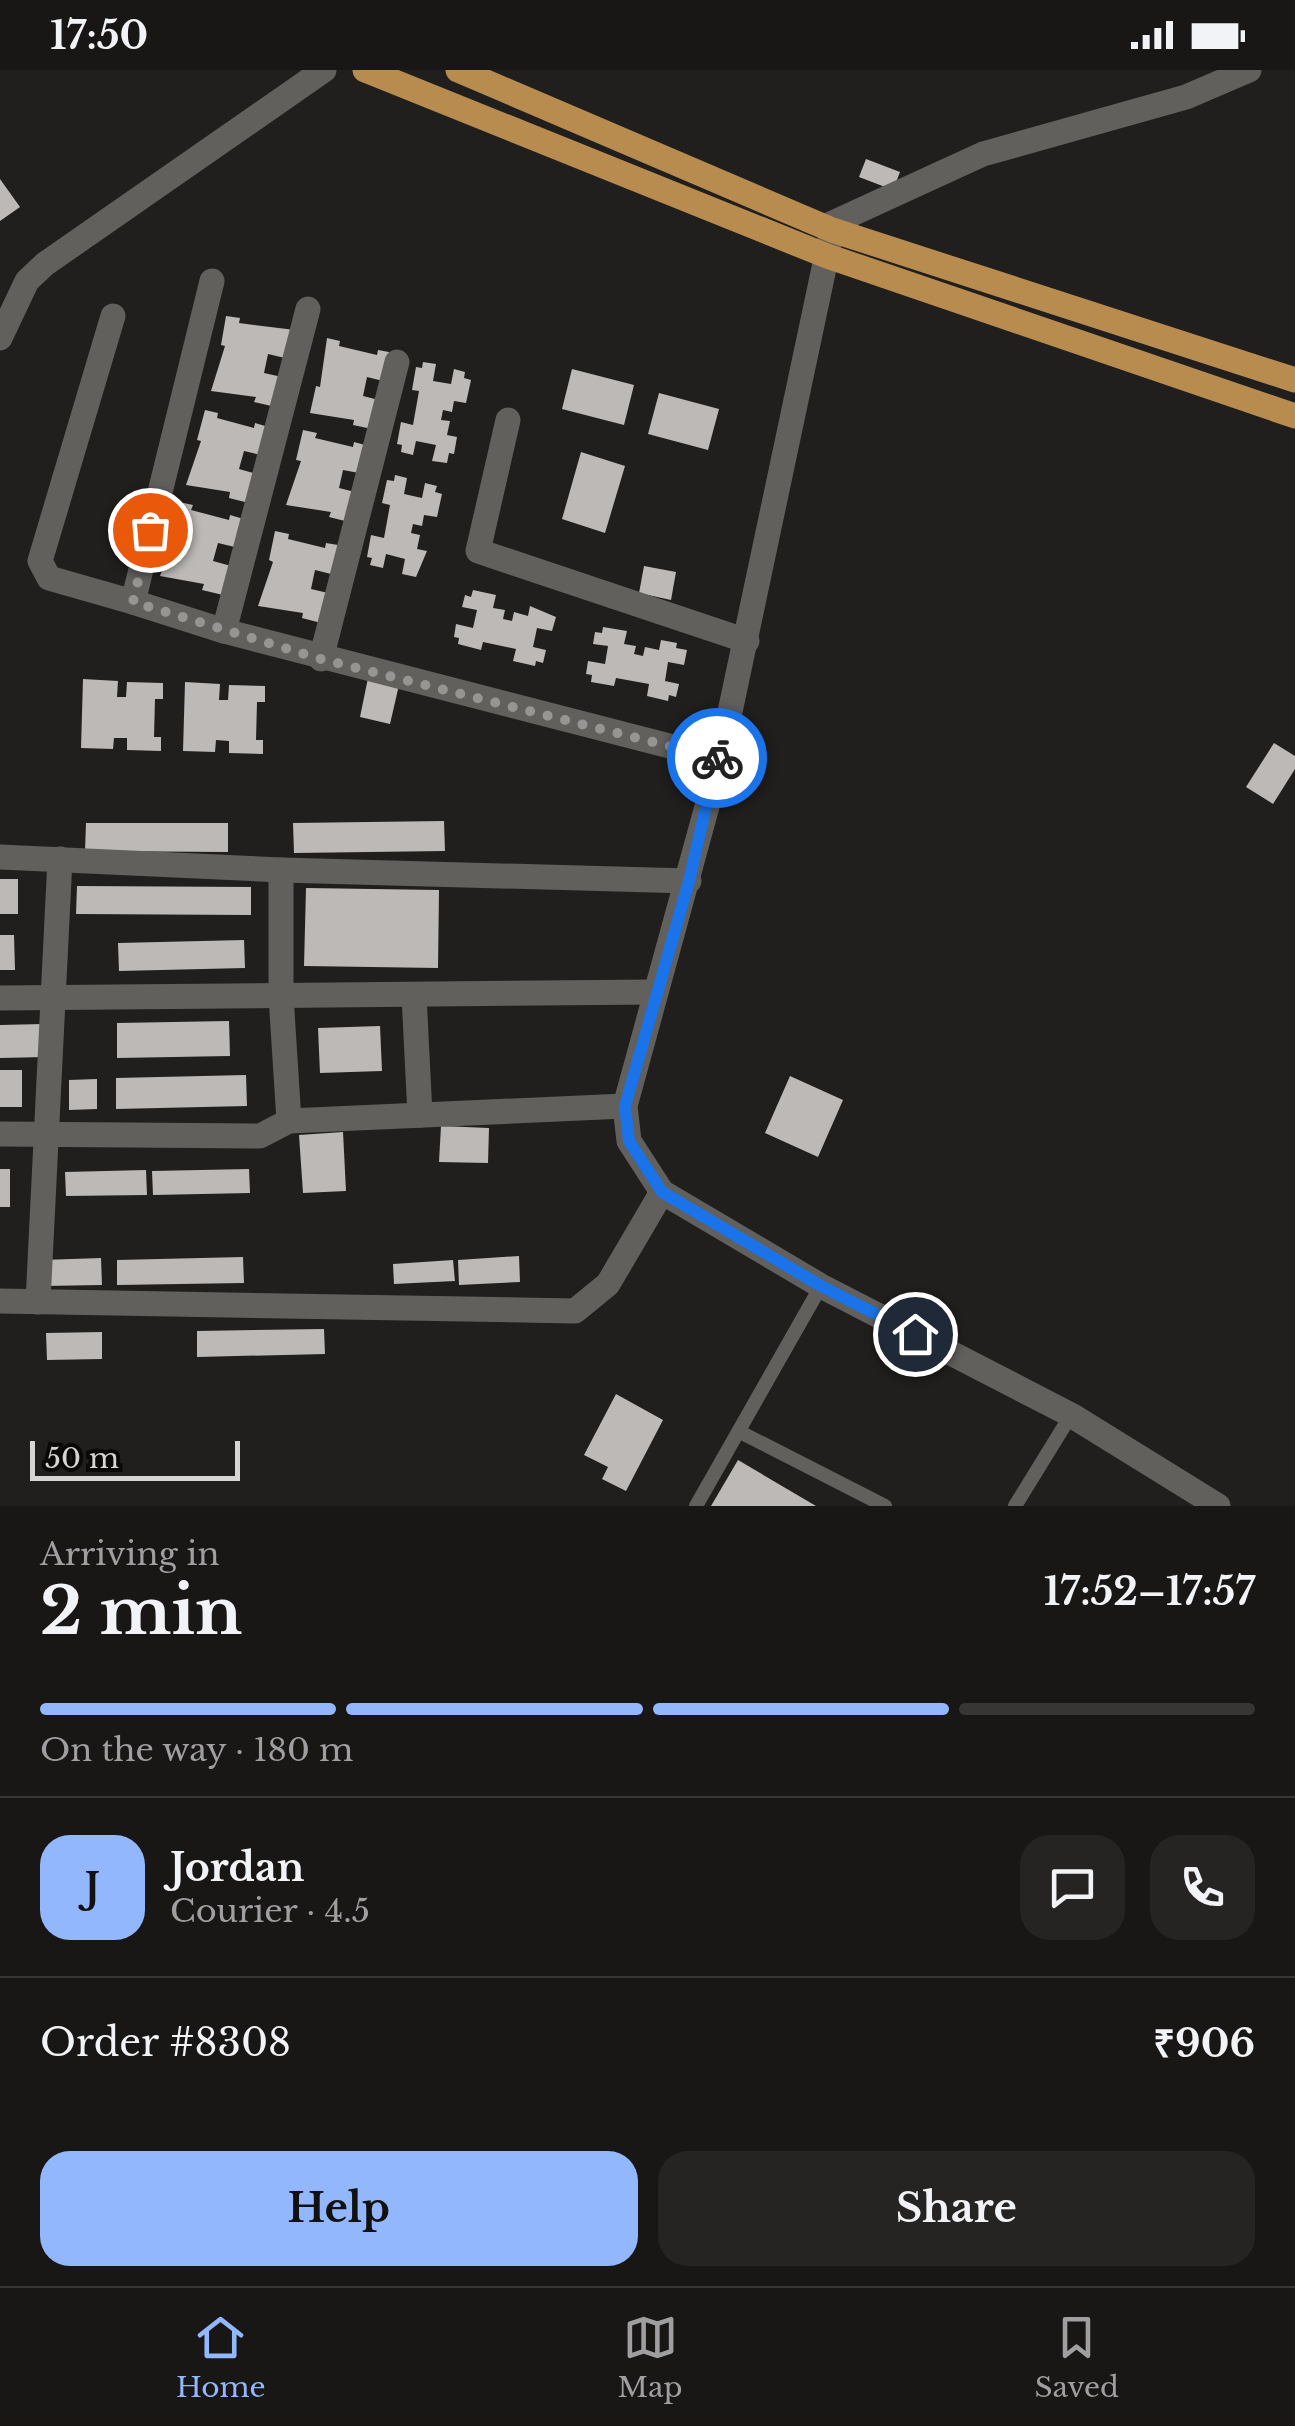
<!DOCTYPE html>
<meta charset="utf-8">
<style>
:root{--surface:#191716;--page:#262423;--text:#f1f3f6;--muted:#9f9fa1;--line:#373635;--accent:#93b7fd}
body{margin:0;font-family:"Libre Baskerville",serif;background:var(--page);color:var(--text);height:100vh;display:flex;flex-direction:column;font-size:38px;white-space:nowrap}
*{box-sizing:border-box;margin:0}
p{font-size:32px;color:var(--muted)}
.icon{flex:none;width:55px;height:55px;fill:none;stroke:currentColor;stroke-width:2;stroke-linecap:round;stroke-linejoin:round}
.map{position:relative;height:1436px;overflow:hidden}
.drawer{display:flex;flex-direction:column;background:var(--surface);flex:1}
.drawer>*{flex:none}
.scale{position:absolute;left:30px;bottom:25px;width:210px;box-sizing:border-box;padding-left:10px;border:5px solid #d6d5d3;border-top:0;font-size:28px;line-height:35px;white-space:nowrap;color:#d6d5d3;-webkit-text-stroke:8px #0a0908;paint-order:stroke}
.pin{position:absolute;display:grid;place-items:center;width:85px;height:85px;color:#fff;margin:-42px;border:5px solid #fff;border-radius:50%;box-shadow:0 2px 10px #0007}
.courier{position:absolute;display:grid;place-items:center;width:100px;height:100px;margin:-50px;border:8px solid #1a73e8;border-radius:50%;background:#fff;color:#222;box-shadow:0 2px 12px #0007}
.headline em{font-style:normal;font-weight:700}
.headline div{display:flex;flex-direction:column-reverse}
.headline{display:flex;align-items:center;justify-content:space-between;height:170px;padding:0 40px}
h1{font-size:65px;font-weight:700;line-height:75px}
.bar{display:grid;grid-template-columns:repeat(4,1fr);gap:15px 10px;align-content:center;height:120px;padding:0 40px}
.bar i{height:12px;border-radius:8px;background:var(--line)}
.bar .active{background:var(--accent)}
.bar p{grid-column:span 4}
.line{display:flex;align-items:center;gap:25px;padding:0 40px;border-top:2px solid var(--line)}
.line div{flex:1}
.round{display:grid;place-items:center;flex:none;width:105px;height:105px;border-radius:30px;background:var(--page)}
.action{display:flex;gap:20px;margin-top:auto;padding:20px 40px}
.action a{flex:1;height:115px;border-radius:30px;background:var(--accent);color:#111;font-size:40px;font-weight:700;line-height:115px;text-align:center}
.action a+a{background:var(--page);color:var(--text)}
.status{display:flex;justify-content:space-between;align-items:center;height:70px;padding:0 50px;background:var(--surface);direction:ltr}
.status svg{height:28px;fill:currentColor}
.dock{display:flex;justify-content:space-around;align-items:center;height:140px;border-top:2px solid var(--line);background:var(--surface);font-size:28px;color:var(--muted)}
.dock a{display:grid;justify-items:center;gap:5px}
.dock .active{color:var(--accent)}
.map>svg:first-child{display:block}
.building{fill:#bcb9b6}
.lines{fill:none;stroke-linecap:round;stroke-linejoin:round}
.service{stroke:#62605d;stroke-width:14}
.minor{stroke:#62605d;stroke-width:25}
.primary{stroke:#b88b4f;stroke-width:25}
.done{stroke:#979593;stroke-width:10;stroke-dasharray:0 18}
.route{stroke:#1a73e8;stroke-width:12}
</style>
<div class="status"><b>17:50</b><svg viewBox="0 0 49 12"><path d="M0 12V9h3v3zM5 12V6h3v6zM10 12V3h3v9zM15 12V0h3v12zM26 1h20v11H26zM47 4h2v5h-2z"/></svg></div>
<div class="map">
<svg width="1295" height="1436" viewBox="0 0 1295 1436">
<rect width="100%" height="100%" fill="#211f1d"/>
<g class="building">
<polygon points="866,89 900,102 893,120 859,107"/>
<polygon points="0,109 20,137 0,151"/>
<polygon points="226,246 240,248 239,253 295,260 289,289 268,284 264,303 282,307 276,337 254,332 256,327 211,321 225,276 221,275"/>
<polygon points="327,268 340,271 339,276 377,285 378,280 389,282 383,311 367,307 363,326 379,330 372,359 353,355 354,350 310,343 316,316 320,317"/>
<polygon points="423,292 436,294 433,311 451,314 454,299 465,302 464,308 471,310 466,333 454,331 452,342 443,340 441,350 450,351 447,365 457,367 454,384 449,383 447,393 432,391 436,375 416,371 413,385 401,382 402,375 397,374 401,352 413,355 419,321 412,320 416,297 422,298"/>
<polygon points="572,299 634,315 624,355 562,339"/>
<polygon points="659,323 719,339 708,380 648,364"/>
<polygon points="205,340 218,343 217,348 254,358 255,353 272,358 265,386 244,381 239,399 257,404 249,433 229,428 230,422 186,415 201,371 197,370"/>
<polygon points="303,360 317,363 315,368 353,377 354,372 365,375 359,403 343,400 339,418 355,422 349,452 329,447 331,442 286,435 301,391 296,390"/>
<polygon points="581,382 625,396 605,463 562,449"/>
<polygon points="395,405 407,408 404,424 422,428 425,413 437,416 435,422 442,424 437,447 424,445 422,456 413,454 411,463 420,465 417,479 427,481 416,507 402,504 405,489 386,484 383,498 370,495 372,488 367,487 371,465 384,468 390,435 382,433 387,410 394,411"/>
<polygon points="179,432 193,435 191,440 229,450 230,445 247,450 239,478 218,473 213,491 231,496 223,525 202,520 204,514 160,506 176,462 172,461"/>
<polygon points="275,461 289,464 288,469 325,478 326,473 338,475 331,504 315,500 311,519 328,523 321,553 302,548 303,543 258,536 273,492 269,490"/>
<polygon points="644,496 676,502 671,530 639,523"/>
<polygon points="473,520 496,525 493,538 505,540 503,549 512,551 514,542 528,546 530,536 556,547 552,561 537,558 533,577 546,580 543,593 536,591 535,596 513,591 516,579 483,572 481,580 458,574 459,568 454,567 456,554 473,558 477,540 462,537 465,525 471,527"/>
<polygon points="603,557 627,561 624,574 636,576 634,584 643,586 645,577 659,580 661,570 677,573 676,578 687,580 684,595 668,592 665,611 679,614 676,627 669,625 668,631 647,626 649,614 616,608 614,616 591,612 592,605 586,604 588,591 605,594 608,576 593,574 595,562 602,563"/>
<polygon points="368,608 399,615 390,654 360,647"/>
<polygon points="83,609 118,611 117,627 126,627 127,612 163,613 163,629 155,629 154,667 161,667 161,681 127,680 127,668 114,668 113,679 81,678"/>
<polygon points="185,612 220,614 219,630 228,630 229,615 265,616 265,632 257,632 256,670 263,670 263,684 229,683 229,671 216,670 215,682 183,681"/>
<polygon points="1274,673 1295,686 1295,699 1273,734 1246,717"/>
<polygon points="444,751 445,781 294,783 293,753"/>
<polygon points="86,753 228,753 228,782 85,781"/>
<rect x="0" y="809" width="18" height="35"/>
<polygon points="77,816 251,817 251,845 76,844"/>
<polygon points="306,818 439,820 438,898 304,896"/>
<polygon points="0,865 14,865 15,900 0,900"/>
<polygon points="244,870 245,898 119,901 118,873"/>
<polygon points="229,951 230,986 117,988 117,953"/>
<polygon points="43,954 45,987 0,988 0,955"/>
<polygon points="380,956 382,1001 320,1003 318,958"/>
<rect x="0" y="1000" width="22" height="37"/>
<polygon points="246,1005 247,1036 116,1039 116,1008"/>
<polygon points="790,1006 843,1030 818,1087 765,1063"/>
<polygon points="97,1009 97,1039 69,1040 69,1010"/>
<polygon points="441,1056 489,1058 488,1093 439,1092"/>
<polygon points="343,1062 346,1121 303,1123 299,1065"/>
<rect x="0" y="1099" width="10" height="38"/>
<polygon points="249,1099 250,1123 153,1125 152,1101"/>
<polygon points="146,1100 147,1125 66,1126 65,1102"/>
<polygon points="519,1186 520,1212 459,1215 458,1190"/>
<polygon points="243,1187 244,1213 117,1215 117,1190"/>
<polygon points="101,1188 102,1215 43,1216 42,1190"/>
<polygon points="453,1190 455,1211 394,1214 393,1194"/>
<polygon points="324,1259 325,1284 197,1287 197,1261"/>
<polygon points="102,1262 102,1289 47,1290 46,1263"/>
<polygon points="616,1324 663,1350 626,1421 602,1409 608,1397 584,1385"/>
<polygon points="738,1390 816,1436 711,1436"/>
</g>
<g class="lines">
<g class="service">
<polyline points="740,1362 885,1436"/>
<polyline points="696,1436 821,1216"/>
<polyline points="1015,1436 1071,1345"/>
</g>
<g class="minor">
<polyline points="826,156 983,84 1186,27 1249,0"/>
<polyline points="831,165 720,689 625,1036 629,1071 662,1122 821,1216 1071,1345 1218,1436"/>
<polyline points="212,211 133,532 224,561"/>
<polyline points="308,239 224,561 720,689"/>
<polyline points="113,246 40,491 49,508 133,532"/>
<polyline points="0,268 27,211 45,194 324,0"/>
<polyline points="508,350 478,481 747,571"/>
<polyline points="321,589 397,292"/>
<polyline points="0,787 281,800 689,811"/>
<polyline points="281,800 281,926 289,1051"/>
<polyline points="414,925 420,1045"/>
<polyline points="0,928 655,922"/>
<polyline points="0,1064 260,1066 289,1051 625,1036"/>
<polyline points="0,1231 575,1241 608,1214 662,1122"/>
<polyline points="38,1232 60,789"/>
</g>
<g class="primary">
<polyline points="365,0 827,186 1295,346"/>
<polyline points="458,0 832,160 1295,310"/>
</g>
</g>
<g class="lines">
<polyline class="done" points="150,460 133,532 321,589 717,688"/>
<polyline class="route" points="717,688 689,811 625,1036 629,1071 662,1122 821,1216 915,1264"/>
</g>
</svg>
<div class="scale">50 m</div>
<div class="pin" style="left:150px;top:460px;background:#ea580c"><svg class="icon" aria-label="bag" viewBox="0 0 24 24"><path d="M5 8h14l-1 12H6zM9 8a3 3 0 0 1 6 0"/></svg></div>
<div class="pin" style="left:915px;top:1264px;background:#1f2937"><svg class="icon" aria-label="home" viewBox="0 0 24 24"><path d="M3 11l9-7 9 7M6 9v11h12V9"/></svg></div>
<div class="courier" style="left:717px;top:688px"><svg class="icon" aria-label="bike" viewBox="0 0 24 24"><circle cx="6" cy="16" r="4"/><circle cx="18" cy="16" r="4"/><path d="M6 16l4-8h5l3 8M10 8l3 8H6M13 5h3"/></svg></div>
</div>
<section class="drawer">
<div class="headline"><div><h1>2 min</h1><p>Arriving in</p></div><em>17:52–17:57</em></div>
<div class="bar"><i class="active"></i><i class="active"></i><i class="active"></i><i></i><p>On the way · 180 m</p></div>
<div class="line" style="height:180px"><b class="round" style="background:var(--accent);color:#111">J</b><div><b>Jordan</b><p>Courier · 4.5</p></div><a class="round"><svg class="icon" aria-label="chat" viewBox="0 0 24 24"><path d="M4 5h16v11H9l-5 4z"/></svg></a><a class="round"><svg class="icon" aria-label="phone" viewBox="0 0 24 24"><path d="M5 4h4l2 5-3 2q2 4 5 5l2-3 5 2v4C11 20 4 13 5 4z"/></svg></a></div>
<div class="line" style="height:130px"><div>Order #8308</div><b>₹906</b></div>
<div class="action"><a>Help</a><a>Share</a></div>
</section>
<nav class="dock">
<a class="active"><svg class="icon" aria-label="home" viewBox="0 0 24 24"><path d="M3 11l9-7 9 7M6 9v11h12V9"/></svg>Home</a>
<a><svg class="icon" aria-label="map" viewBox="0 0 24 24"><path d="M3 6l6-2 6 2 6-2v14l-6 2-6-2-6 2zM9 4v14M15 6v14"/></svg>Map</a>
<a><svg class="icon" aria-label="saved" viewBox="0 0 24 24"><path d="M7 4h10v16l-5-4-5 4z"/></svg>Saved</a>
</nav>
